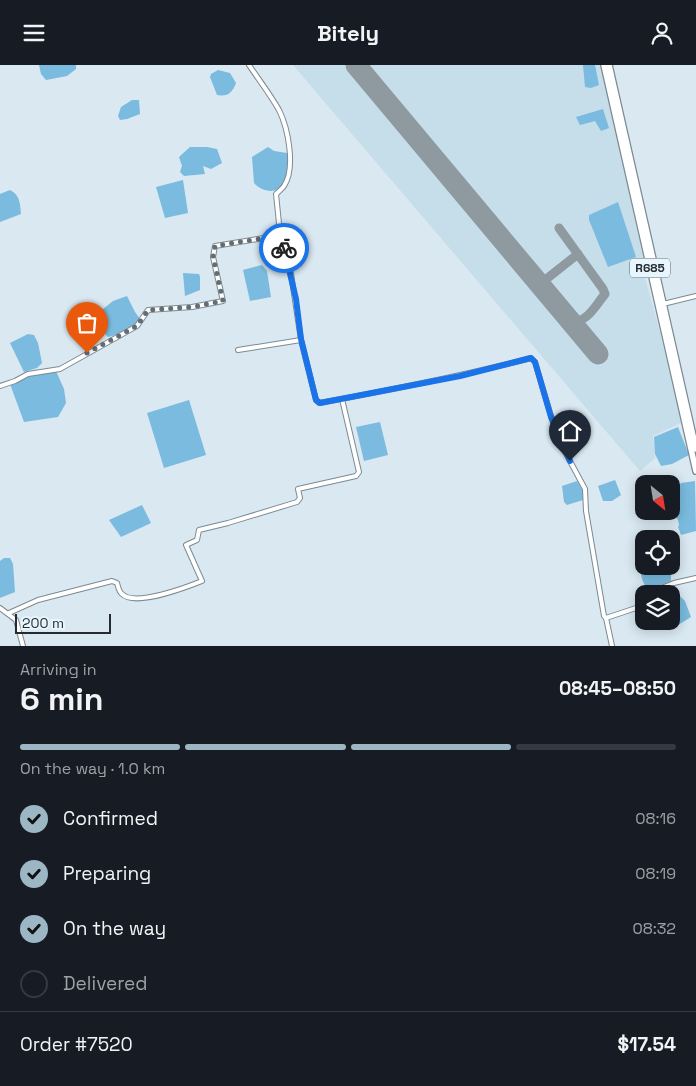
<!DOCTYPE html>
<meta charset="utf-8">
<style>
:root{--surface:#171b24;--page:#20242c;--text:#f1f3f6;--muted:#9ea1a6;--line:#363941;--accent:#9db6c4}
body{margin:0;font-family:"Space Grotesk",sans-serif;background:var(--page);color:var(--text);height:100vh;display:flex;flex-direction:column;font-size:19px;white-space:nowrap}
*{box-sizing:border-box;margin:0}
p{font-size:16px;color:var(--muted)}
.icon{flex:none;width:28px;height:28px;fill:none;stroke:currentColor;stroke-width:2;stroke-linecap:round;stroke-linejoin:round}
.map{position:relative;height:581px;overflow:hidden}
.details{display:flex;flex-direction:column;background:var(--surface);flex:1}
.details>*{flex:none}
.needle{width:32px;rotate:150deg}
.tools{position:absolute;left:635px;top:410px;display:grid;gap:10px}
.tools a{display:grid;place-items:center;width:45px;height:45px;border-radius:10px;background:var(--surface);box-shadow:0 2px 12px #0003;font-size:25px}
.scale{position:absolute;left:15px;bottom:12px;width:96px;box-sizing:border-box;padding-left:5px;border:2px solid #252b2e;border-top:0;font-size:14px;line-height:18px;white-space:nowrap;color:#252b2e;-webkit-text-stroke:4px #e6f5fe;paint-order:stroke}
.pin{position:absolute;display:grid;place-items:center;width:42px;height:42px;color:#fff;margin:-51px -21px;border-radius:50% 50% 50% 0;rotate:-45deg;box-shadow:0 0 5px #0007}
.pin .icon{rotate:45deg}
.courier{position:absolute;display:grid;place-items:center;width:50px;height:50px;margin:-25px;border:4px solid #1a73e8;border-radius:50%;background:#fff;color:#222;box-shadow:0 1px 6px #0007}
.headline em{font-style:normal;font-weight:600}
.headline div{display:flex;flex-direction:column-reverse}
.headline{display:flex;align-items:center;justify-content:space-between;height:85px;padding:0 20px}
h1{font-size:32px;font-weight:600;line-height:38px}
.bar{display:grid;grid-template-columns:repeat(4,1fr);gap:8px 5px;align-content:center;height:60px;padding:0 20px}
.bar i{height:6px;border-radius:4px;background:var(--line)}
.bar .on{background:var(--accent)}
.bar p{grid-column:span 4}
.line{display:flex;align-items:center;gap:12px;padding:0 20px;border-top:1px solid var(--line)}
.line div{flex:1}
ol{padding:0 20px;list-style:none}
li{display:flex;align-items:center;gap:15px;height:55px}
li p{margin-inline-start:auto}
li .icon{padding:5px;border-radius:50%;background:var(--accent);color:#111;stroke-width:4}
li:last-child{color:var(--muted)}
li i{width:28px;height:28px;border:2px solid var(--line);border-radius:50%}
header{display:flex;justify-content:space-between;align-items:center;height:65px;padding:0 20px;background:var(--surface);font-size:22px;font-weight:600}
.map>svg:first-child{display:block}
.built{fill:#c6ddea}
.water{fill:#7abbdf}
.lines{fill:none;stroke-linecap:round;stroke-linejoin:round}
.taxiway{stroke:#8e99a0;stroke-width:9}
.runway{stroke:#8e99a0;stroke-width:21}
.street-casing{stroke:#7c8a92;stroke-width:6}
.primary-casing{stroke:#7c8a92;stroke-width:8}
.street{stroke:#fff;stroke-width:4}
.primary{stroke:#fff;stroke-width:5.5}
.done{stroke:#646d72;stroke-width:5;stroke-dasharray:0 9}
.route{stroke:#1a73e8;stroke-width:6}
.labels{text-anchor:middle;stroke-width:4;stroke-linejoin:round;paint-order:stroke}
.shield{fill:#e6f5fe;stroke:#5f686c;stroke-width:1}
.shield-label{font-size:12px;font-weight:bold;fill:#252b2e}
</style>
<header><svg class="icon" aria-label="menu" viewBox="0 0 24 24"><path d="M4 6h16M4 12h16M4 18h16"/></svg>Bitely<svg class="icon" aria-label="person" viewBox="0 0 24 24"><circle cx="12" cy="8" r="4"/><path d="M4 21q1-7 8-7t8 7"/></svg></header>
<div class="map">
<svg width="696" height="581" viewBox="0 0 696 581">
<rect width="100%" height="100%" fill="#d9e8f1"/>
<polygon class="built" points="293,0 600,0 647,206 644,209 660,267 681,358 653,371 655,393 640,406"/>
<g class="water">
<polygon points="39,0 76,0 76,4 67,11 46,15 41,9"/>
<polygon points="583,0 595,0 599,20 591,23 585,22"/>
<path d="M218 5 230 8 236 18C232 28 228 32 217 30L210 12 211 9Z"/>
<polygon points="132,35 139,35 140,49 127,54 120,55 118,51 121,42"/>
<polygon points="603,44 609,63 601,66 595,56 580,60 576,52"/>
<polygon points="190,82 207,82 217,84 222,98 211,104 203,101 205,109 184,111 180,107 182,101 179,92"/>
<path d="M268 82 274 86 287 88C290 94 288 97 287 104 286 109 286 116 283 120 275 130 261 126 254 118L252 92Z"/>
<polygon points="183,115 188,148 165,153 156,122"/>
<path d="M10 125C20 130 20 138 21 149L0 157V129Z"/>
<polygon points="618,137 636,192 608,202 589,155 589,150"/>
<polygon points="262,200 267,206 271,232 250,236 243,205"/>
<polygon points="183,208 199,209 200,212 200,225 185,231"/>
<path d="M127 231 135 247 140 254C134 263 118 270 108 272L98 262 97 249 113 236Z"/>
<polygon points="28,269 34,270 38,278 42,298 37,303 24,307 10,278"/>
<polygon points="56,306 64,324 66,338 58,352 24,357 10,319 35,309"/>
<polygon points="189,335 206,390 164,403 147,348"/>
<polygon points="380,357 388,390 364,396 356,362"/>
<polygon points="678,362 689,390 672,399 661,401 655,389 654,372"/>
<polygon points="615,415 621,430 612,436 603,436 598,421"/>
<polygon points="577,416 584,428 583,435 567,440 564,437 562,421"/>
<polygon points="695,416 696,466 681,470 678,462 679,460 678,455 671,445 671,427 676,425 681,418"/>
<polygon points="142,440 151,458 121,472 109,455"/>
<polygon points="4,493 10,493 13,499 15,527 0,533 0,496"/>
<path d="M644 498V501H669L671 507V516L648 525C642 516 638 509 644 498Z"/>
<polygon points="678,529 685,536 691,552 675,562 669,562 665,556 671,556 671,531"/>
</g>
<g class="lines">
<g class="taxiway">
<path d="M559 163 603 224 605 229C595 241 588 257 571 257"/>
<polyline points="540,219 578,189"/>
</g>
<polyline class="runway" points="356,0 598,289"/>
<defs>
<g id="street">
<path d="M249 0C259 15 270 29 279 45 288 63 296 103 284 121 282 124 278 127 276 129L280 168 290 202 301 275 316 335 319 338C391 325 461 311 531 293L535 297 551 351 563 383 585 424 586 446 604 551 606 553 639 542 640 531 644 530"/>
<polyline points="663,239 696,231"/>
<polyline points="238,285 301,275"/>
<polyline points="0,321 15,316 28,309 60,304 137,261 148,245 192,242 223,236 213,192 215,181 264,173 280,168"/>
<polyline points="646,529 674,518 696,513"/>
<polyline points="0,543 16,555 23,581"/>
<path d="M9 548 38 535 112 516 117 518C118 521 119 527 122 529 135 542 187 522 202 516L186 480 197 475 199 465 228 458 297 437 300 433 298 424 356 411 359 407 342 334"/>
<polyline points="606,553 612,581"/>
</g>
<g id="primary">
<polyline points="604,0 696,406"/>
<polyline points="609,0 696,384"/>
</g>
</defs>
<use href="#street" class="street-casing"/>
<use href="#primary" class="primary-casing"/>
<use href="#street" class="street"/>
<use href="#primary" class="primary"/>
</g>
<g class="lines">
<polyline class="done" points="87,288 137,261 148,245 192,242 223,236 213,192 215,181 264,173 280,168 284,183"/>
<polyline class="route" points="284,183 296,234 301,274 316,335 320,338 460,311 531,293 535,297 551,352 570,396"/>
</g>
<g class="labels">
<rect class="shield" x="630" y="193.5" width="40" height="19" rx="4"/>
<g class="shield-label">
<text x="650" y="207">R685</text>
</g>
</g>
</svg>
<div class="tools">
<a><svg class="needle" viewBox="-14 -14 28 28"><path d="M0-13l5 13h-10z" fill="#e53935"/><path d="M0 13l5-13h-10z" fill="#9ea1a6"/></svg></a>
<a><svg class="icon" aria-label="locate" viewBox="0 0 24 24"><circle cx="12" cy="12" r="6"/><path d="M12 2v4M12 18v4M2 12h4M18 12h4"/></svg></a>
<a><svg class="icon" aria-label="layers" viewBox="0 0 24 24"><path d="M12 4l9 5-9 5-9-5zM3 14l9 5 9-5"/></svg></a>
</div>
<div class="scale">200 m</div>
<div class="pin" style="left:87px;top:288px;background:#ea580c"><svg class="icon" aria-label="bag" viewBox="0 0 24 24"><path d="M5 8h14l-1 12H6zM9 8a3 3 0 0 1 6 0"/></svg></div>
<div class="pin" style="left:570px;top:396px;background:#1f2937"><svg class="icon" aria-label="home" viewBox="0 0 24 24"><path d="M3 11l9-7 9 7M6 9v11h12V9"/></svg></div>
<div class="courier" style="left:284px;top:183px"><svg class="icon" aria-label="bike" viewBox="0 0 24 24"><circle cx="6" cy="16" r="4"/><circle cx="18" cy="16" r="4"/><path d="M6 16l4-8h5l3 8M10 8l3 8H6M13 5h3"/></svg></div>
</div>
<section class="details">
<div class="headline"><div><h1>6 min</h1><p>Arriving in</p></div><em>08:45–08:50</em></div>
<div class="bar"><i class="on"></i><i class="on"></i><i class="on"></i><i></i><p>On the way · 1.0 km</p></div>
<ol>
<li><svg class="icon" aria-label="check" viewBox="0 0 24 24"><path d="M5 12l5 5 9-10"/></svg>Confirmed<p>08:16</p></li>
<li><svg class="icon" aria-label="check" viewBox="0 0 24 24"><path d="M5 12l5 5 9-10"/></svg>Preparing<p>08:19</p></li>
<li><svg class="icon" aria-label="check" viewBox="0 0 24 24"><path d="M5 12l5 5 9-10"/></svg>On the way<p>08:32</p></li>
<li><i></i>Delivered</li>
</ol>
<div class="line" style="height:65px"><div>Order #7520</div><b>$17.54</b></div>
</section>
